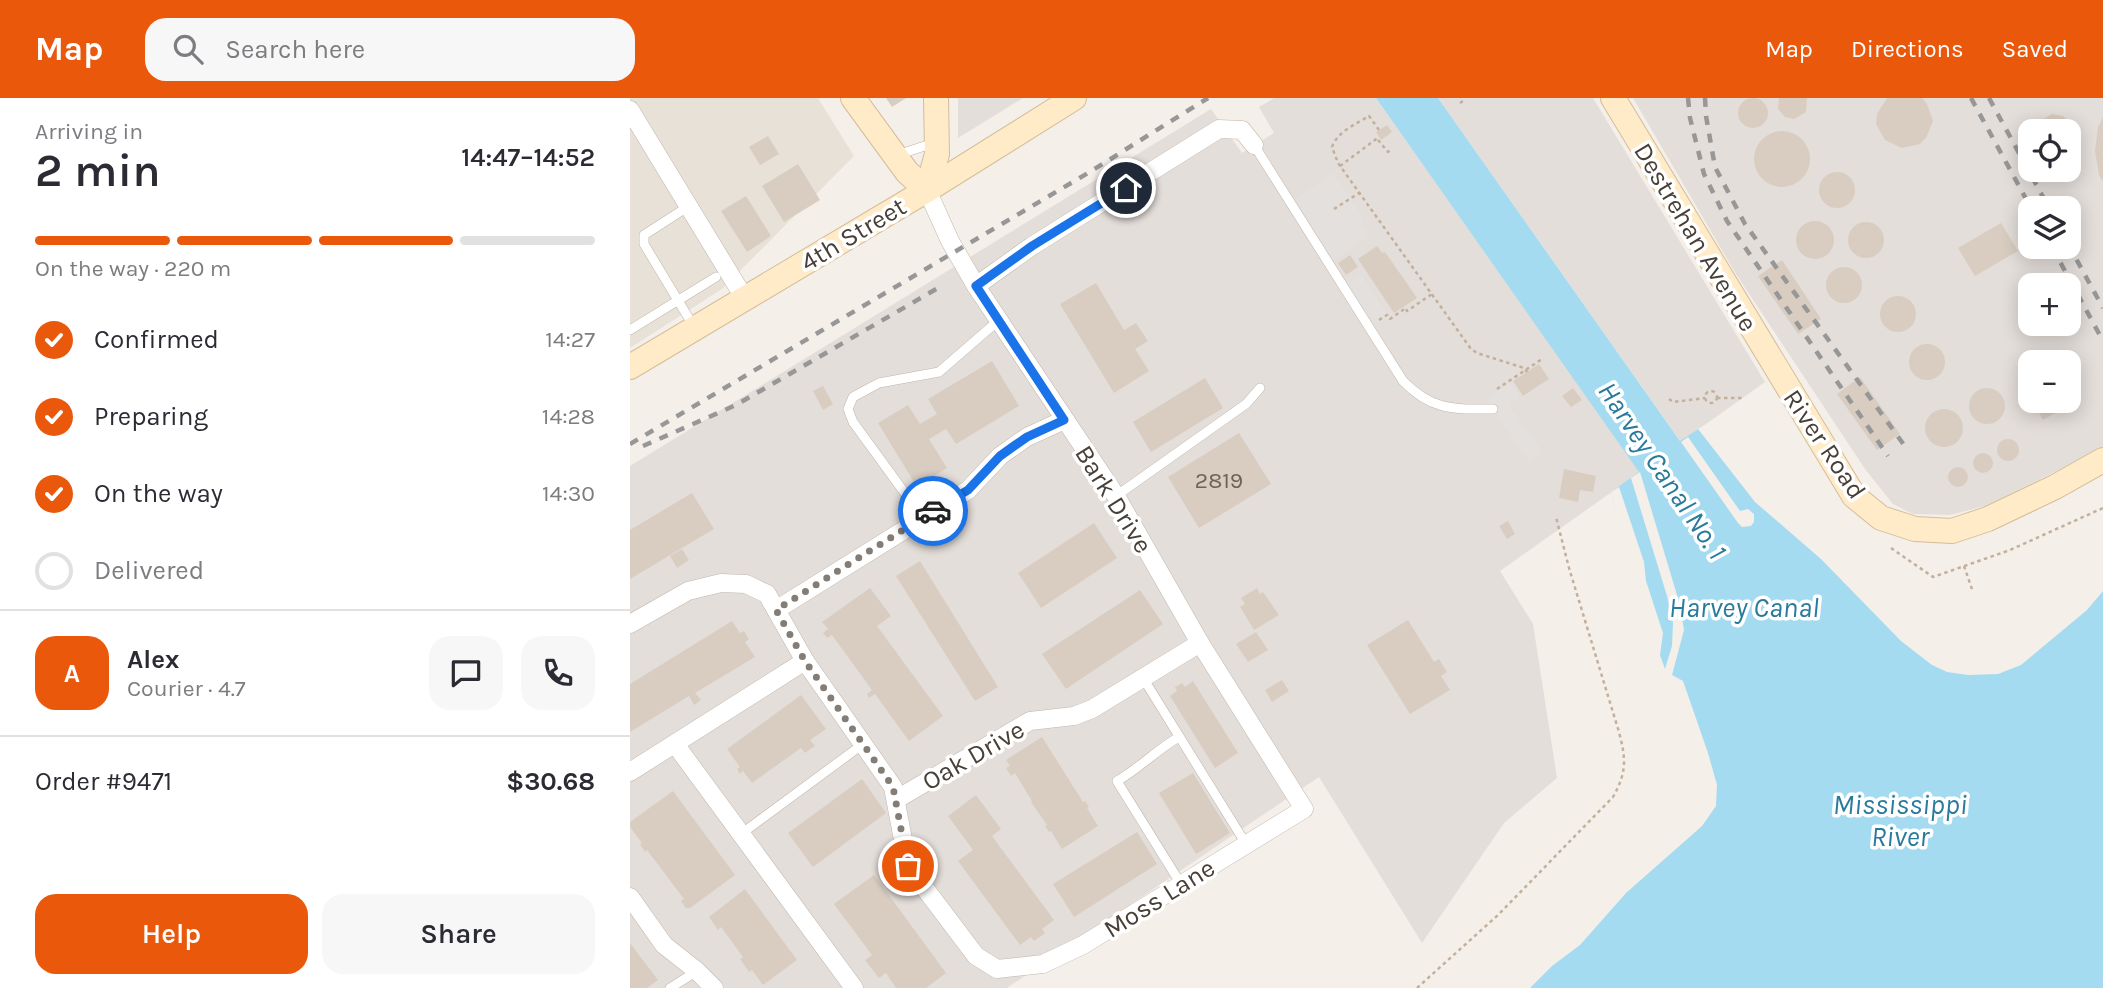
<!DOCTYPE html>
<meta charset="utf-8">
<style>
:root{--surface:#fff;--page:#f7f7f7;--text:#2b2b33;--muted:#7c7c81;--line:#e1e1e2;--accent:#ea580c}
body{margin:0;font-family:Karla,sans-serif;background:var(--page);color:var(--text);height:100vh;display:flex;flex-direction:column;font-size:26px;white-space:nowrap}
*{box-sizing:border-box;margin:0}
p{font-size:23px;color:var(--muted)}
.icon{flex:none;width:38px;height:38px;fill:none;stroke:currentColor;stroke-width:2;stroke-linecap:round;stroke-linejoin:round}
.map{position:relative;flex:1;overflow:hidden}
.panel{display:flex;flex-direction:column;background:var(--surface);width:630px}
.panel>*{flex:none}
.tools{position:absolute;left:1388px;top:21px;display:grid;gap:14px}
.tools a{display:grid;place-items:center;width:63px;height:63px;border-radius:14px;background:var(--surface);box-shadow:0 4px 18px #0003;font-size:35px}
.pin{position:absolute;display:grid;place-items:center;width:60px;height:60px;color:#fff;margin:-30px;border:4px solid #fff;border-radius:50%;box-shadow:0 2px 7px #0007}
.courier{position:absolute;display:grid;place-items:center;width:70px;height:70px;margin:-35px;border:5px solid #1a73e8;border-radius:50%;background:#fff;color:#222;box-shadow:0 2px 9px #0007}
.headline em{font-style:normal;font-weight:600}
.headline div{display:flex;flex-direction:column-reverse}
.headline{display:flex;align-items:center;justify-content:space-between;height:119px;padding:0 35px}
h1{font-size:46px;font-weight:600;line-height:52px}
.bar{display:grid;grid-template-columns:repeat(4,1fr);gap:10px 7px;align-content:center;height:84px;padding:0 35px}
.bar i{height:9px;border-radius:5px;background:var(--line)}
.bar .selected{background:var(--accent)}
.bar p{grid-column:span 4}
.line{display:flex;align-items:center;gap:18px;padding:0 35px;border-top:2px solid var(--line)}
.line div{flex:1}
.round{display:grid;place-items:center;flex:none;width:74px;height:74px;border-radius:21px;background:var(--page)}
ol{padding:0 35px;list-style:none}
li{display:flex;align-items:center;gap:21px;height:77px}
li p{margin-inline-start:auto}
li .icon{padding:7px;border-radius:50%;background:var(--accent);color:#fff;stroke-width:4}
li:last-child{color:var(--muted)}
li i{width:38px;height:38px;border:4px solid var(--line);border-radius:50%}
.cta{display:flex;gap:14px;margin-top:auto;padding:14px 35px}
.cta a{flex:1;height:80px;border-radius:21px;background:var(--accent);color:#fff;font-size:28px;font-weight:600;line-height:80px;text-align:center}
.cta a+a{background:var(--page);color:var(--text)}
header{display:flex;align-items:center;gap:42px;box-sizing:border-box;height:98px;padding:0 35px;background:var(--accent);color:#fff}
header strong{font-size:33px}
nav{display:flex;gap:38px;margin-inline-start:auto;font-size:24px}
.search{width:490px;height:63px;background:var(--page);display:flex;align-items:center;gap:18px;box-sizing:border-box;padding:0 24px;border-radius:21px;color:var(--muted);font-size:26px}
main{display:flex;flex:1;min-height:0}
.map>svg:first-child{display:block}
.residential{fill:#e8e1d7}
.industrial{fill:#e4deda;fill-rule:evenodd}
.parking{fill:#e3e0dd}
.water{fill:#a5dbf1}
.pier{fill:#f4efe9}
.building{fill:#d9cdc1}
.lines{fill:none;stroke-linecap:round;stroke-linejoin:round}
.service-casing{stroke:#c0b6ab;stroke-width:10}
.minor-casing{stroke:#c0b6ab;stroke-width:19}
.secondary-casing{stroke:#d4bd99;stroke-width:26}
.path{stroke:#c2b09c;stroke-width:2.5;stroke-dasharray:3.5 3.5;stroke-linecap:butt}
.service{stroke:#fff;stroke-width:9}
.minor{stroke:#fff;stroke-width:18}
.secondary{stroke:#ffebc8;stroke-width:24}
.rail{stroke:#979797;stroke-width:4.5;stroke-dasharray:9 9;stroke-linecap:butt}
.done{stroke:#847d75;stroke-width:7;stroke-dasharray:0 12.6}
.route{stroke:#1a73e8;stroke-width:9}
.labels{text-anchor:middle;stroke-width:7;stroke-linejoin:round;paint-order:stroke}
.number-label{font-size:23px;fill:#6c625a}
.street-label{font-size:26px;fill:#483f37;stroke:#fff}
.water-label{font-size:28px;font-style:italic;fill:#2a7a9c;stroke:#fff}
</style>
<header>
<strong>Map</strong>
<div class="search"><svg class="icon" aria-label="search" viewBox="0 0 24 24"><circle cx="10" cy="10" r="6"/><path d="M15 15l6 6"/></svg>Search here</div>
<nav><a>Map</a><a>Directions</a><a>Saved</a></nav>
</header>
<main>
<section class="panel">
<div class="headline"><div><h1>2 min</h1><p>Arriving in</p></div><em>14:47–14:52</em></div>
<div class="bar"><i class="selected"></i><i class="selected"></i><i class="selected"></i><i></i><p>On the way · 220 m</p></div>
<ol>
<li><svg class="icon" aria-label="check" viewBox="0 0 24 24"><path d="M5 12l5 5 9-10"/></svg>Confirmed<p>14:27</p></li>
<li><svg class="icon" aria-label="check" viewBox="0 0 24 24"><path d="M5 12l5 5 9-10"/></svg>Preparing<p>14:28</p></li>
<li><svg class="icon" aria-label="check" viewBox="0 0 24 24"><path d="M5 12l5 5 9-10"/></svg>On the way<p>14:30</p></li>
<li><i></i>Delivered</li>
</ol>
<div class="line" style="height:126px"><b class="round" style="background:var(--accent);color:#fff">A</b><div><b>Alex</b><p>Courier · 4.7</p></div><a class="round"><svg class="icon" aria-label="chat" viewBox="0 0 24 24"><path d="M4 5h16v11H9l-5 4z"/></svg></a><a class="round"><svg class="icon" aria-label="phone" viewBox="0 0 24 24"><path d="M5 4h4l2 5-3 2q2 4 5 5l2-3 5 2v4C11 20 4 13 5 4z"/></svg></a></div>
<div class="line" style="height:91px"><div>Order #9471</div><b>$30.68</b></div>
<div class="cta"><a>Help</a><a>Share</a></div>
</section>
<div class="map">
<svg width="1473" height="890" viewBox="0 0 1473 890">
<rect width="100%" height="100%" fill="#f4efe9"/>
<polygon class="residential" points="0,0 188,0 224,58 92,191 0,250"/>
<g class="industrial">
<polygon points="328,0 393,0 328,40"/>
<polygon points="644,0 746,0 1010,374 870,473 903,526 927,680 874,725 792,845 689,679 377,890 0,890 0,368 581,11 612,55 644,35 629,9"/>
<polygon points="808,0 963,0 1135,284 1051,344"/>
<path d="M1003 0H1473V350L1355 408 1320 417 1283 416 1263 406 1235 371 1106 176ZM1400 33H1438V72H1400ZM1400 110H1438V149H1400ZM1400 187H1438V226H1400ZM1400 264H1438V303H1400Z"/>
</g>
<g class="parking">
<polygon points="703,75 735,122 731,125 740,138 699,165 660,104"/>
<polygon points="731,176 759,219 740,231 713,188"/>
<polygon points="880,284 890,298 879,307 913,355 899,364 856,301"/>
</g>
<polygon class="water" points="746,0 808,0 1050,343 1076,326 1131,398 1269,521 1322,561 1394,552 1439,520 1473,485 1473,890 889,890 1057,738 1080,700 1042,577 1026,567 1023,536 981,394 1009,374"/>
<g class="pier">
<polygon points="1079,324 1134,396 1271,518 1323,557 1393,549 1436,518 1473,482 1473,493 1457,512 1391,567 1368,576 1338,577 1317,574 1302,567 1271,543 1191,461 1125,404 1068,331"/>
<polygon points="1058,339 1110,413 1118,411 1124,416 1124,424 1121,428 1112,429 1108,425 1051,344"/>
<polygon points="1010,374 1050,507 1054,532 1042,577 1053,583 1078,655 1087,687 1086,708 1072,728 996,795 950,847 922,868 900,890 885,890 967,805 1011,767 1054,736 1076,700 1065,654 1039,579 1022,568 1020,537 981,394 989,389 1014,464 1016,483 1033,535 1030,557 1035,571 1042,548 1043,525 1037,498 1001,380"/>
</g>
<g class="building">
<circle cx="1123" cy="15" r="15"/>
<polygon points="256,0 276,0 262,9"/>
<polygon points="1149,0 1177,0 1176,14 1164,21 1155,19 1148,11"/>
<polygon points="1257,0 1292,0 1297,6 1303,23 1296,40 1290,46 1272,50 1255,42 1246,26 1247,16"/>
<polygon points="1422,16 1433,18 1442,26 1444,37 1438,48 1438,33 1407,33 1411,22"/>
<polygon points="1473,19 1473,84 1469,77 1465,53 1468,29"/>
<polygon points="757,27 762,34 751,42 746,34"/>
<circle cx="1152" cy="61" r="28"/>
<polygon points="138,38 149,56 130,67 119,49"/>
<polygon points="168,66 190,102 154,124 132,88"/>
<circle cx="1207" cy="92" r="18"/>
<polygon points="116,98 141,138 117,154 91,113"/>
<circle cx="1185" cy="142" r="19"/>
<circle cx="1236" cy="142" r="18"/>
<polygon points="1371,125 1388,153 1345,178 1328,150"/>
<polygon points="747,148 752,155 755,154 787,200 764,215 728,161"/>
<polygon points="720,157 728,169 716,177 708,165"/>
<polygon points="1152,162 1191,221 1168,236 1128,178"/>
<circle cx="1214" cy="187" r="18"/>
<polygon points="466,185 494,232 506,225 518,243 505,251 519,273 484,295 430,206"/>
<circle cx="1268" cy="216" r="18"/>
<circle cx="1297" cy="264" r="18"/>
<polygon points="362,263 389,308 326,346 316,331 299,341 317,370 287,389 248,325 278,307 290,326 307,316 298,301"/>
<polygon points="909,266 919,281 893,298 883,283"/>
<polygon points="1400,275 1400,298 1390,281"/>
<polygon points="1230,279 1270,336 1247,352 1207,296"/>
<polygon points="575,280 593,310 521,354 503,324"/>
<polygon points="193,288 203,306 193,312 183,293"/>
<polygon points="943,290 952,302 941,309 932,298"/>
<circle cx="1357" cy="308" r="18"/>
<polygon points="1403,303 1437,303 1439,307 1413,322"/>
<circle cx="1314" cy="330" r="19"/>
<polygon points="609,335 641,386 569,430 538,379"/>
<circle cx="1378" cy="352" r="11"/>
<circle cx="1353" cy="365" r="10"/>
<circle cx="1328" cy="379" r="10"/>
<polygon points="934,371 966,378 963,394 950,392 948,404 929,400"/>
<polygon points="62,395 84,431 0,481 0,432"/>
<polygon points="878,423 885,436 877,441 869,428"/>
<polygon points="464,425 487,460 411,510 388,475"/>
<polygon points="52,451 59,462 47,470 40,458"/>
<polygon points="290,463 368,589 345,603 266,478"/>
<polygon points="240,490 261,518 247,528 313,618 279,643 245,596 239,600 237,596 242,592 202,537 197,540 193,535 198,531 192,524"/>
<polygon points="627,490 630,496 633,494 649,517 624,532 610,509 615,506 611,500"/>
<polygon points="510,492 533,526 436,591 412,556"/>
<polygon points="778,522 804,564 809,561 817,574 811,578 820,592 780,616 737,547"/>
<polygon points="102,523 110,535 114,533 119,541 115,544 125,559 65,595 71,602 64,607 59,598 0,634 0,586"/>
<polygon points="626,534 638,552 618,564 606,546"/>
<polygon points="652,582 659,593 642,604 635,592"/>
<polygon points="563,583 608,655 585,670 540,598 547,593 545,589 552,585 555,589"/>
<polygon points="171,597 196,631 180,642 185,648 175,655 171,650 122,685 113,673 110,676 107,671 110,669 97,651"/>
<polygon points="412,639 453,704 455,703 459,709 457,710 468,728 432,751 421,733 419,734 415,728 417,727 401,704 402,703 385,675 381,678 376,670 380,668 376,662"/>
<polygon points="563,675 600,735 566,756 529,695"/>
<polygon points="232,681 256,715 183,769 158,735"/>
<polygon points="43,693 105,777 60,810 56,810 51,803 54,801 17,752 15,754 10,746 12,745 0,729 0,724"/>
<polygon points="346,697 371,731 362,738 424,822 412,831 415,835 404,843 401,839 390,847 328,763 343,752 318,718"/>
<polygon points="507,734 527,766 444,819 423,786"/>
<polygon points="244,777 316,875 296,890 266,890 256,875 249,880 235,862 242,857 204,806"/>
<polygon points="115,791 167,862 133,887 122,872 119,874 110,861 113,859 91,829 88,832 79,819"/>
<polygon points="0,845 28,882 17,890 0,890"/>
</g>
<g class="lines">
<defs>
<g id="service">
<path d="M624 47 773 283C802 313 824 311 863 311"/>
<polyline points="267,57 304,45"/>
<polyline points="59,108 14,137 14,146 64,229"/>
<polyline points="0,232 86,179"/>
<polyline points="486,398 616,306 630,290"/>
<polyline points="293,420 223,324 218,311 223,299 249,285 309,274 369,222"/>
<polyline points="513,580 616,746"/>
<path d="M549 639C526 652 510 670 487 683L551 786"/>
<polyline points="111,736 233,646"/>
<polyline points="40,890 67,873"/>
</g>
<g id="minor">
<polyline points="0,12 115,201"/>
<polyline points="346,188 402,148 589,31 612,32 624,47"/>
<polyline points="146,512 338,392 370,358 397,339 434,322"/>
<polyline points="0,526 58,493 91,485 116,486 137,496 175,563 263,689 278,768 346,858 367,871 413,866 453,847 674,711 570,545 486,398 346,188 320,143 297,92"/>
<polyline points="45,646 224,890"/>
<polyline points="0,674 175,563"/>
<polyline points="267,701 400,623 444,618 462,611 570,545"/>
<polyline points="0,799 34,847 67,873 84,890"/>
</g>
<g id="secondary">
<polyline points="223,0 277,74 297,92 307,56 306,0"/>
<polyline points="983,0 1224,398 1251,420 1285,431 1322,433 1358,421 1425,389 1473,362"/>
<polyline points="0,269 297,92 444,0"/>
</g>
</defs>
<use href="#service" class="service-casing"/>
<use href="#minor" class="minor-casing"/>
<use href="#secondary" class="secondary-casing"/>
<g class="path">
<polyline points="830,5 833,3 831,0"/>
<path d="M749 32 739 18C726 26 707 34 702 49L708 65 841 251 847 255 894 270 897 274"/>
<polyline points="748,42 758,54 762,51"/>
<polyline points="710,68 749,39"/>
<polyline points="704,111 729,95"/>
<polyline points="749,222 757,217 760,221 776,210 777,213 802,196"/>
<polyline points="867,291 912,261"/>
<circle cx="1081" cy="299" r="6"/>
<polyline points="1087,300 1114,300"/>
<polyline points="1039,301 1043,304 1075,300"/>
<polyline points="1261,450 1303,479 1380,452 1473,410"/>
<polyline points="1334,468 1343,494"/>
<path d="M787 890 868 817 983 699C997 674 996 661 989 634L939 470 926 419"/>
</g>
<use href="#service" class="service"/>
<use href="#minor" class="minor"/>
<use href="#secondary" class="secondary"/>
<g class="rail">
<polyline points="1058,0 1060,20 1074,76 1097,123 1258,358"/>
<polyline points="1075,0 1076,18 1085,69 1115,126 1274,347"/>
<polyline points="1341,0 1401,110"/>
<polyline points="1359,0 1419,110"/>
<polyline points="1438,146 1473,210"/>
<polyline points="1422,149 1473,243"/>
<polyline points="0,346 458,75 578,0"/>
<polyline points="13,348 106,307 308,190"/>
</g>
</g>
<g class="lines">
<polyline class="done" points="278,768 263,689 175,563 146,512 303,413"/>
<polyline class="route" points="303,413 338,392 370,358 384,348 397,339 434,322 346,188 402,148 496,90"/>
</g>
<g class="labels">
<g class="number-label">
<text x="589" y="390">2819</text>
</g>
<g class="street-label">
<text transform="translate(223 136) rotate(-31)" y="9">4th Street</text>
<text transform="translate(1066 139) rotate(59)" y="9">Destrehan Avenue</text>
<text transform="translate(1195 346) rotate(56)" y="9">River Road</text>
<text transform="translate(484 401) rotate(58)" y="9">Bark Drive</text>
<text transform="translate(343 657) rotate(-30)" y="9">Oak Drive</text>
<text transform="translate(529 800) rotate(-32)" y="9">Moss Lane</text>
</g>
<g class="water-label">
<text transform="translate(1033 372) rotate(56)" y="10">Harvey Canal No. 1</text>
<text x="1114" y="519">Harvey Canal</text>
<text x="1270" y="716">Mississippi<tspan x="1270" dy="32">River</tspan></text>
</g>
</g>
</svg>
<div class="tools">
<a><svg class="icon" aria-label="locate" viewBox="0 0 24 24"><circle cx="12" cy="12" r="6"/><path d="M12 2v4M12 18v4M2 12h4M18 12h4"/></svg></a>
<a><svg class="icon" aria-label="layers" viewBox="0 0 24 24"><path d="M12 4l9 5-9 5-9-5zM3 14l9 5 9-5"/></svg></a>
<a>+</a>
<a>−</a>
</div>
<div class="pin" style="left:278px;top:768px;background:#ea580c"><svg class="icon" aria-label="bag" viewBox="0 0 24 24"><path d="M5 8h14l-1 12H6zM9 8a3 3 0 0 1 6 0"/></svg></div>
<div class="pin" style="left:496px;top:90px;background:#1f2937"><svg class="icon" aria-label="home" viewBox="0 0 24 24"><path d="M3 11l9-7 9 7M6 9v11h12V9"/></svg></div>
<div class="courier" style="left:303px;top:413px"><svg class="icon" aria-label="car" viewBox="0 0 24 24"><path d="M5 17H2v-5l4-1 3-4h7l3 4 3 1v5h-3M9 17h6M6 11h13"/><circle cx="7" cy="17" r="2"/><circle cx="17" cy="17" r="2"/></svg></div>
</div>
</main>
